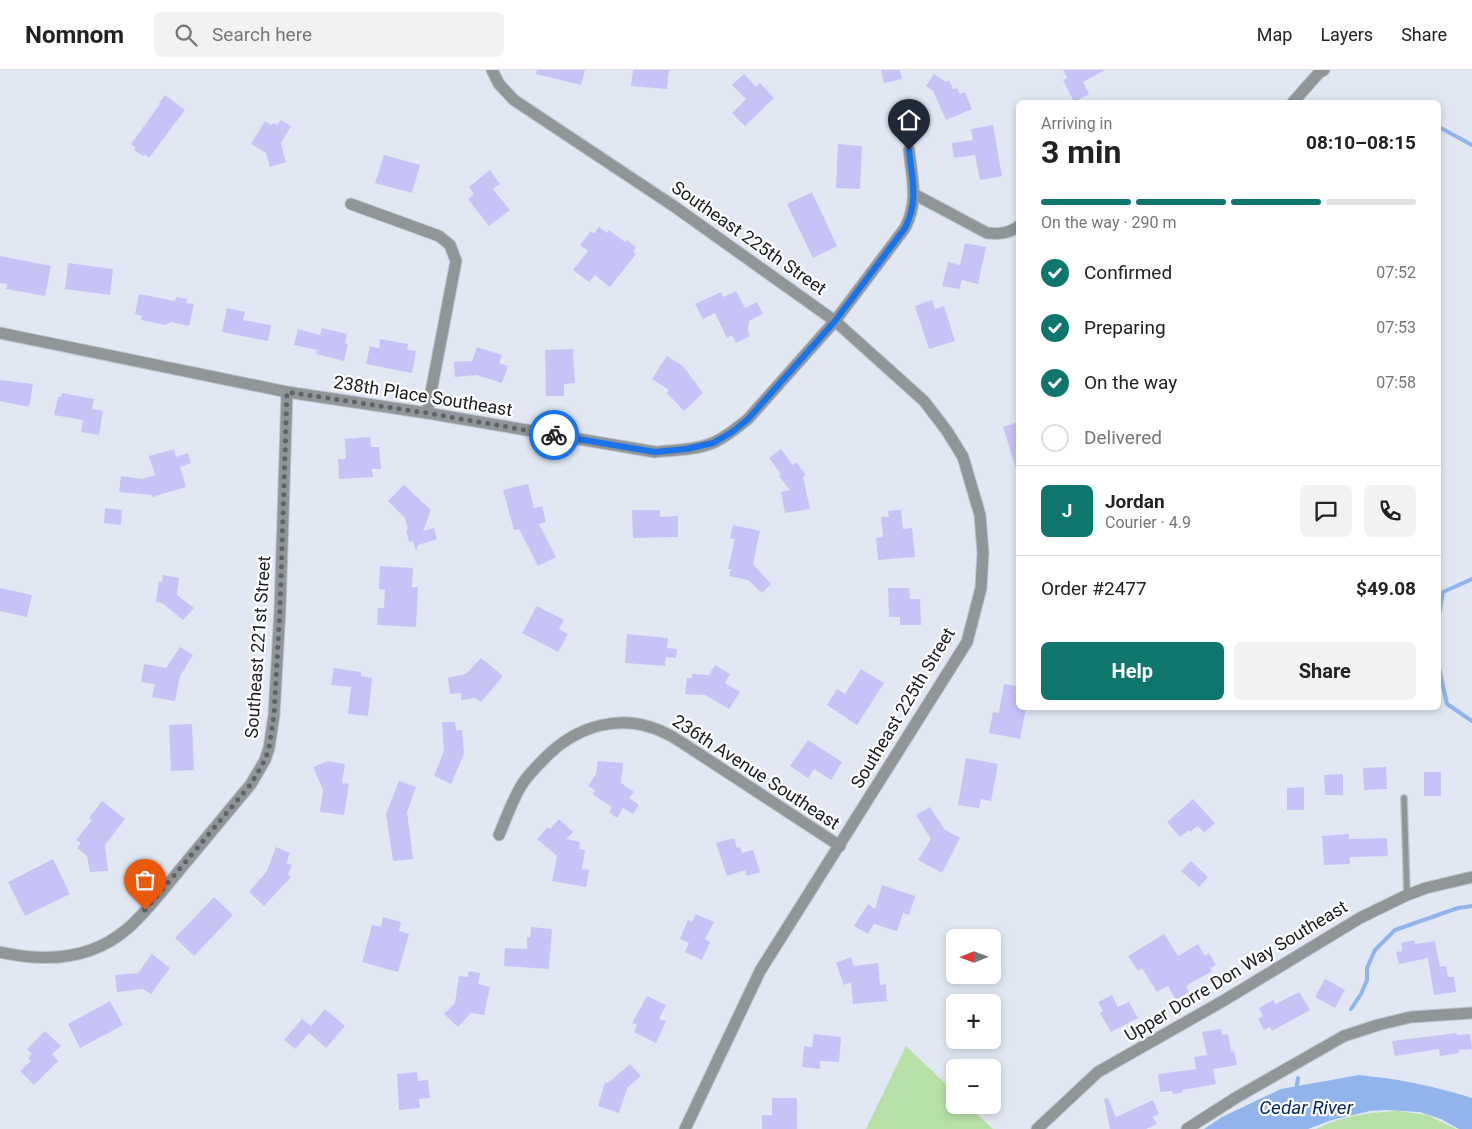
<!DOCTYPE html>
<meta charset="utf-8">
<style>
:root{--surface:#fff;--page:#f2f2f2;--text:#222;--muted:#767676;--line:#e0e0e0;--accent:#0f766e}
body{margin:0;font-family:Roboto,sans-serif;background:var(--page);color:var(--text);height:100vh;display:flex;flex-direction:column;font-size:19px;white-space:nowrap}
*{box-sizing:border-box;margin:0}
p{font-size:16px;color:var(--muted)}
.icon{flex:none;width:28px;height:28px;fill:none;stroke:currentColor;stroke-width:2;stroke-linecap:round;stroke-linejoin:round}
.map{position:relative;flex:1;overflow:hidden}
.drawer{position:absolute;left:1016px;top:30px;width:425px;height:610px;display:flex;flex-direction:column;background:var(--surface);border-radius:8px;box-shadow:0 2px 8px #0003}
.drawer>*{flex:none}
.needle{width:32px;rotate:269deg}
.controls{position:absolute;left:946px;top:859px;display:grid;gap:10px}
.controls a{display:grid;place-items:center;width:55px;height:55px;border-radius:8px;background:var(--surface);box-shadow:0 2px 8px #0003;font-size:25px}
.pin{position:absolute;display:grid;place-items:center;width:42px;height:42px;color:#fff;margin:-51px -21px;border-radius:50% 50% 50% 0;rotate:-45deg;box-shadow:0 0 5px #0007}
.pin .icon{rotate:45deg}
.courier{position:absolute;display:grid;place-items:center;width:50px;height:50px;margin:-25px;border:4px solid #1a73e8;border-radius:50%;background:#fff;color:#222;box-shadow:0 1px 6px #0007}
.headline em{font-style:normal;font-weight:700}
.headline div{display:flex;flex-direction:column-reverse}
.headline{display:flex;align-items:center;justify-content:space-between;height:85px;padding:0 25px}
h1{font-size:32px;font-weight:700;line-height:38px}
.bar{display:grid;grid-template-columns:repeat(4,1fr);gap:8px 5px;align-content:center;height:60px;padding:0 25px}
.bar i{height:6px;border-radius:4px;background:var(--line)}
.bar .selected{background:var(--accent)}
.bar p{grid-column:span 4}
.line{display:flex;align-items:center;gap:12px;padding:0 25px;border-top:1px solid var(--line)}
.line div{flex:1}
.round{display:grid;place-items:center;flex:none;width:52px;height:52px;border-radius:8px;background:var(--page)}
ol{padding:0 25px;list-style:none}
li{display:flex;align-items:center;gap:15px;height:55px}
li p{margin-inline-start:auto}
li .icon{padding:5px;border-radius:50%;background:var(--accent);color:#fff;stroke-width:4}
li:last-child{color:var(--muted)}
li i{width:28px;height:28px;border:2px solid var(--line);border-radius:50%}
.cta{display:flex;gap:10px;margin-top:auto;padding:10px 25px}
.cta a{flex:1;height:58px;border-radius:8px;background:var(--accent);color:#fff;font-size:20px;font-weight:700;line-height:58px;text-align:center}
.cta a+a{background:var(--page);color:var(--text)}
header{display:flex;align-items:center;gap:30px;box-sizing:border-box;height:70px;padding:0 25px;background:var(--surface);border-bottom:1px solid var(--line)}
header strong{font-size:24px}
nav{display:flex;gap:28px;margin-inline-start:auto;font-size:18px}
.search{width:350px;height:45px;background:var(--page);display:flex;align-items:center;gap:12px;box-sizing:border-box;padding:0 18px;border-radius:8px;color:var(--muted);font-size:19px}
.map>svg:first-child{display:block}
.green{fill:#b7dfa8}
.water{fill:#92b4ec}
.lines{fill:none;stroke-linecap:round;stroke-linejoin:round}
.stream{stroke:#92b4ec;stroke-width:4}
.building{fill:#c8c3f6}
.service-casing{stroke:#bdc3cd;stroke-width:8}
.minor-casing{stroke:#bdc3cd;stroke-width:13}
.service{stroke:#909698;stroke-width:5.5}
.minor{stroke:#909698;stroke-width:11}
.done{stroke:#60636a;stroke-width:5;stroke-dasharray:0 9}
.route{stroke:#1a73e8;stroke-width:6}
.labels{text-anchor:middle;stroke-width:4.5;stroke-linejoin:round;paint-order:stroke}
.street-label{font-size:18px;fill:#1a1c20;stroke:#fff}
.water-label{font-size:19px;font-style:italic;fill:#032a6a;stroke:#fff}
</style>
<header>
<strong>Nomnom</strong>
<div class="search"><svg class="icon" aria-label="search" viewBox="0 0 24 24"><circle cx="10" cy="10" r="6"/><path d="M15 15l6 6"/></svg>Search here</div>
<nav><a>Map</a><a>Layers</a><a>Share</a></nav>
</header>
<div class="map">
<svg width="1472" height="1059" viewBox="0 0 1472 1059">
<rect width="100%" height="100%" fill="#e1e8f3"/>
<g class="green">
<polygon points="906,976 955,1023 955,1035 967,1035 993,1059 866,1059"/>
<path d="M1399 1041 1427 1045 1456 1059H1316C1342 1046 1370 1042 1399 1041Z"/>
</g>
<path class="water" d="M1359 1005C1399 1009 1434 1016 1472 1028V1059H1459L1441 1049 1420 1042 1387 1040 1370 1041 1332 1050 1308 1059H1204L1222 1047 1281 1019Z"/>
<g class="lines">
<g class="stream">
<polyline points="1439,57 1472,75"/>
<polyline points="1439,545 1443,522 1472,509"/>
<polyline points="1439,598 1447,634 1472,651"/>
<polyline points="1351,939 1361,924 1367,910 1367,898 1375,880 1395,860 1458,838 1472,836"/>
<polyline points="1296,1020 1298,1008"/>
</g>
</g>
<g class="building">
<polygon points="537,0 585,0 581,15 536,4"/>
<polygon points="633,0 669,0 667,19 631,16"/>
<polygon points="881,0 900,0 902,9 884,13"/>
<polygon points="1063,0 1105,0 1083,12 1089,24 1074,32 1063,10 1067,8"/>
<polygon points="744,4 756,17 760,13 774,28 745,56 732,43 746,29 732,15"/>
<polygon points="934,4 946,12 949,10 953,19 957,18 960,24 965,22 972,39 946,50 933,21 926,16"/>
<polygon points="165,25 185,40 149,88 145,84 143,86 134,80 136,78 131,74 160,34 159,33"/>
<polygon points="281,50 291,56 281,73 286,92 270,97 266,83 251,74 265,51 271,55 273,53 277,55"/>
<polygon points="993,55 1002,106 980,110 975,85 954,88 952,73 973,70 971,59"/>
<polygon points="838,74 862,76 860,119 836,118"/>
<polygon points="384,85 420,95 412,123 375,113"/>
<polygon points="490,100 500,114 493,119 510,140 489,156 468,129 474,124 469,117"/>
<polygon points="812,122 837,176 813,188 787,134"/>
<polygon points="599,157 607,163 609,160 625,172 627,170 636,177 633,182 636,184 610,217 595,205 589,212 573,200 588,181 580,175 591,161 594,164"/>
<polygon points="965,173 986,177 978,214 962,210 959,219 942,216 948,192 960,195"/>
<polygon points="0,186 51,196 45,226 6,219 7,214 0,213"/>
<polygon points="68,193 113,199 110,225 65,219"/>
<polygon points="736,221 745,238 757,232 763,244 749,251 748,261 750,266 736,273 732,265 727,268 715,243 703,249 695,234 721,222 723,227"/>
<polygon points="139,224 175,231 176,227 187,229 186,233 194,234 189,256 171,252 165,255 141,250 142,246 135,244"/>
<polygon points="932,230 935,239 944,236 955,271 929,279 915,236"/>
<polygon points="227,238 245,242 243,250 271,255 268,271 222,262"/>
<polygon points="322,258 347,264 345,273 348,274 344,291 316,284 317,280 294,275 298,259 320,265"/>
<polygon points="380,269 408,274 407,280 416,281 412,303 366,294 370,276 379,278"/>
<polygon points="477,277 502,285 499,293 508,296 502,313 477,305 455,307 454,292 472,291"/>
<polygon points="573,279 575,313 564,314 564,326 546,326 545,280"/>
<polygon points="667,286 683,296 703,323 684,341 667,323 669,320 652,309"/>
<polygon points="0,310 33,314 29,337 0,331"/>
<polygon points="62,323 94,329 92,339 103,341 99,365 81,362 83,350 54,345 58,327 61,327"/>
<polygon points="1019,352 1019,397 1016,398 1003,357"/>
<polygon points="370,367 371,377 379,377 381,399 372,399 373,407 339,409 338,389 346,389 345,369"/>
<polygon points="174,379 176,387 188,383 191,393 180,397 186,417 152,427 152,425 119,422 121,406 142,409 155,405 149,386"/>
<polygon points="781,379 793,395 796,392 806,405 803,407 810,439 785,443 781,422 790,420 779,406 781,404 769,388"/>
<polygon points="528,414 534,438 542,436 546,452 539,454 556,487 538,496 519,459 514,460 503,420"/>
<polygon points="404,415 431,440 423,461 434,458 437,469 418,475 416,481 413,471 409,472 406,460 408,459 405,448 388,431"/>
<polygon points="105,438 122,440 121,455 104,453"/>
<polygon points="632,440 660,440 660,447 678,446 678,467 633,468"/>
<polygon points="901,440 903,459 912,458 915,487 878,490 876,468 883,467 881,447 889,447 888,441"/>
<polygon points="733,455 760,461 753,494 771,514 762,523 748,510 729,506 731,499 728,499 735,469 730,468"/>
<polygon points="380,496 413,498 412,517 418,517 416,557 377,555 378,538 384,538 385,520 379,519"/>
<polygon points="163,505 179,508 177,525 194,538 183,550 162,533 156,532 159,511 162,512"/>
<polygon points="0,518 32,525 27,547 0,541"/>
<polygon points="888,518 909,518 910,529 920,529 921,555 900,555 900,547 889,547"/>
<polygon points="537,536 564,550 559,559 568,564 558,582 522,563"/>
<polygon points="627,564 668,568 667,578 677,579 676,588 666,587 665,596 625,593"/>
<polygon points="180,577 193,585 180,606 175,631 152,627 155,614 141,612 144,594 166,598"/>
<polygon points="481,588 503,606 481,632 475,628 461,630 461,623 450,624 448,608 466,604"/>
<polygon points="715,595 730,604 725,613 740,622 729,639 705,625 685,624 687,608 692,608 692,604 709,605"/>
<polygon points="334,598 361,602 361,606 372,608 368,646 348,644 351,617 331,615"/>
<polygon points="861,599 884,613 857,655 827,635 837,619 845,624"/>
<polygon points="1004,614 1017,616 1015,624 1019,624 1019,638 1026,638 1020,669 989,663 993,642 999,643"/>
<polygon points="442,652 455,652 456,660 462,660 464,684 451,714 434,706 444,681"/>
<polygon points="192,654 194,700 171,701 169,655"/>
<polygon points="808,670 842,692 831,710 814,699 808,708 790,696"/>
<polygon points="966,688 998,694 991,731 981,729 979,738 958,735"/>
<polygon points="328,691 345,694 342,713 349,714 344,745 320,742 323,720 313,697"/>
<polygon points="598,691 623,693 621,713 634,722 629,728 639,735 633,744 623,738 617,748 609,742 612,737 592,724 595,720 588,716 596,704"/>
<polygon points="1386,697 1387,719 1364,720 1363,698"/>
<rect x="1424" y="702" width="17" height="24"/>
<polygon points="1343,704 1343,725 1325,725 1324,705"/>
<polygon points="399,711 416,717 407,742 413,789 393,791 386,744"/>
<polygon points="1304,717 1304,740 1287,740 1287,718"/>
<polygon points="1193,729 1215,753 1204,763 1198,756 1190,762 1189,760 1180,767 1167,752"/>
<polygon points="102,731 125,749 105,775 108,801 90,802 87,786 77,778 81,773 76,770 92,750 89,748"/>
<polygon points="930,737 944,759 960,768 942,803 918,790 931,769 916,745"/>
<polygon points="559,749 573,762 566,769 580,772 579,779 585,780 582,799 589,800 586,817 552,811 557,786 537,769 548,757 550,759"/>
<polygon points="1349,764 1349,769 1387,768 1388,786 1350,787 1350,794 1324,795 1322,766"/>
<polygon points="734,768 737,778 740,777 742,783 753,780 760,802 747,806 745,800 727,806 716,773"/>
<polygon points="276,777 290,783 286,793 292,795 288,804 291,807 264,836 249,822 267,801"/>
<polygon points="53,789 70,824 25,846 8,812"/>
<polygon points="1191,791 1208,807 1199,817 1181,801"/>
<polygon points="882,815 915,826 909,845 903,843 897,861 874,854 868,864 854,856 868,834 875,839"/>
<polygon points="214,827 233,845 194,886 175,868"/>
<polygon points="696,844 714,852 705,869 710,872 702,890 685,882 689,873 680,869 688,850 692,852"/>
<polygon points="383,847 401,852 399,861 409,864 398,902 362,892 372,855 381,857"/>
<polygon points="531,857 552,859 549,899 504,896 505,878 527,879 527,867 530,867"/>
<polygon points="1164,864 1178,886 1198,874 1205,886 1209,883 1216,895 1210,898 1212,901 1186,916 1189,922 1176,930 1168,916 1157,922 1142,898 1138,901 1128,886"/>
<polygon points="1414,870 1415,874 1435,871 1440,897 1446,896 1448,907 1454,907 1456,922 1434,925 1428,888 1399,894 1396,882 1402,881 1401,873"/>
<polygon points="152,884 170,898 151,924 143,919 117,922 115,905 138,903"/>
<polygon points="851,887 854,896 878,893 880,915 886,914 887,931 853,934 851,912 844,915 836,893"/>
<polygon points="469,901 480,903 478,914 490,917 484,945 471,943 458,957 444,944 455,933 459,906 468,907"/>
<polygon points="1325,909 1345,920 1335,938 1315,927"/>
<polygon points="1299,922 1310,940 1272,961 1270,957 1264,960 1258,949 1263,946 1259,938 1273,930 1276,934"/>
<polygon points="1112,925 1118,937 1129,932 1138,948 1111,962 1100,943 1103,941 1098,932"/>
<polygon points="647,926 666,935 659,949 666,951 656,973 634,962 637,955 632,953"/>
<polygon points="110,931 123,955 80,978 68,954"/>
<polygon points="325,939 345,956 326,978 309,963 295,979 284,970 302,949 311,956"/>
<polygon points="1221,959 1222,965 1228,964 1231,982 1234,981 1237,995 1213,999 1216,1014 1182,1020 1182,1023 1173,1024 1172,1021 1160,1022 1158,1004 1196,999 1194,987 1207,985 1202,962"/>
<polygon points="45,961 61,976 52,984 58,991 34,1015 20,1001 31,991 28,988 32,984 27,979"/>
<polygon points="1457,963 1457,965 1470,964 1472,979 1459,980 1459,983 1440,986 1439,979 1395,986 1392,971"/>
<polygon points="814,964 841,967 839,992 820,991 820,999 802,997 804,976 812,977"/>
<polygon points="630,994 641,1006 627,1018 619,1043 598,1036 605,1012 608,1013"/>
<polygon points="417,1002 418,1011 428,1010 430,1028 419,1029 420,1038 399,1040 397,1004"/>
<polygon points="772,1028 797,1028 797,1059 762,1059 762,1045 772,1045"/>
<polygon points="1108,1028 1116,1047 1153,1030 1159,1044 1153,1047 1157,1054 1146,1059 1110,1059 1104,1029"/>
</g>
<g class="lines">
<defs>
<polyline id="service" points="1404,728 1407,825"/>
<g id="minor">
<polyline points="492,0 499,14 514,30 675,137 835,251 924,331 947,361 963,387 980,445 983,483 981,518 967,572 760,901 685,1059"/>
<polyline points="1293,32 1319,3 1324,0"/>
<path d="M914 124 987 163C1000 164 1008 164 1019 156"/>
<polyline points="351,134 439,166 450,175 456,191 427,343"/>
<path d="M0 263 287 322 427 343 655 382C674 380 697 380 715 372 727 366 737 358 748 349L835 251 905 158C919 131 912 109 909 80"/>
<path d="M499 765C506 749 512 731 521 716 528 704 539 694 549 684 579 656 621 643 661 661 668 664 675 668 681 672L840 776"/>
<path d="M0 882C44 892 91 890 127 859 146 843 162 821 178 802 202 773 227 743 251 714L265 690 269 678 274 645 280 539 287 322"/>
<polyline points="1037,1059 1098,1002 1223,931 1360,848 1407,825 1426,818 1472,807"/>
<polyline points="1187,1059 1237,1027 1344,966 1378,955 1411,947 1472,943"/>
</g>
</defs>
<use href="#service" class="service-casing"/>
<use href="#minor" class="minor-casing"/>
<use href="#service" class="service"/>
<use href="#minor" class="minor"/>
</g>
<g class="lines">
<polyline class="done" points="145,840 251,714 265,690 269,678 274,645 280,539 287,322 427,343 554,365"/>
<path class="route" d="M554 365 655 382 686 379 713 373 732 362 748 349 835 251 905 158C919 131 912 109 909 80"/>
</g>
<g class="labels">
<g class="street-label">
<text transform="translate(749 168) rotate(35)" y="6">Southeast 225th Street</text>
<text transform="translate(423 326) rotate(9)" y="6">238th Place Southeast</text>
<text transform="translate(258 577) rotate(-86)" y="6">Southeast 221st Street</text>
<text transform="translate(903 638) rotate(-59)" y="6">Southeast 225th Street</text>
<text transform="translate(756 702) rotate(33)" y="6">236th Avenue Southeast</text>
<text transform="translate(1236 901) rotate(-31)" y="6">Upper Dorre Don Way Southeast</text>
</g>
<g class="water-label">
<text x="1306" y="1044">Cedar River</text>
</g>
</g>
</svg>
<div class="controls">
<a><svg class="needle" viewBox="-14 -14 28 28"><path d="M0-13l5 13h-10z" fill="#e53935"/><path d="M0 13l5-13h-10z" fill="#767676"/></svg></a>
<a>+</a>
<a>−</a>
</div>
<div class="pin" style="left:145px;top:840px;background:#ea580c"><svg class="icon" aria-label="bag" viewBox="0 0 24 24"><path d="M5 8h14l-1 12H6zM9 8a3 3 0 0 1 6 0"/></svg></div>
<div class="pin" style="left:909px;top:80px;background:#1f2937"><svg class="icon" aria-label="home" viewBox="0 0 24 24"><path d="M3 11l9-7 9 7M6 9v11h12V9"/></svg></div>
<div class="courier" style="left:554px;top:365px"><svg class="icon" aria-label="bike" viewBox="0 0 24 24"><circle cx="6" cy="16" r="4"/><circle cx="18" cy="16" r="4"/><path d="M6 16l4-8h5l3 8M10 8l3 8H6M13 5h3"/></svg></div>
<section class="drawer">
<div class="headline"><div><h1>3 min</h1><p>Arriving in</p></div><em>08:10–08:15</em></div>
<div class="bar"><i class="selected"></i><i class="selected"></i><i class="selected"></i><i></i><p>On the way · 290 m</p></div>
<ol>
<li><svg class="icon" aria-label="check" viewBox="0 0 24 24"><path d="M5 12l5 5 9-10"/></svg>Confirmed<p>07:52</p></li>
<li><svg class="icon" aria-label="check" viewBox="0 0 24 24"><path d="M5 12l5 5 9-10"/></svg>Preparing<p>07:53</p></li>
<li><svg class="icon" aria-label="check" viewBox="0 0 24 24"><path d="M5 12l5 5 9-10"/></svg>On the way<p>07:58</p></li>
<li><i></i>Delivered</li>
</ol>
<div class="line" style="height:90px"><b class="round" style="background:var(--accent);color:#fff">J</b><div><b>Jordan</b><p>Courier · 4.9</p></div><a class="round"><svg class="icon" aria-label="chat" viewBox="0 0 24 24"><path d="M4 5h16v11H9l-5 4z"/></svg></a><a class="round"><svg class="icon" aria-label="phone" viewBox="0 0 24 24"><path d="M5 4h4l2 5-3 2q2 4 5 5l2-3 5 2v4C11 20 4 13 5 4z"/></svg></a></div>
<div class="line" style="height:65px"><div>Order #2477</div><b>$49.08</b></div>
<div class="cta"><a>Help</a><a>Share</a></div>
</section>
</div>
